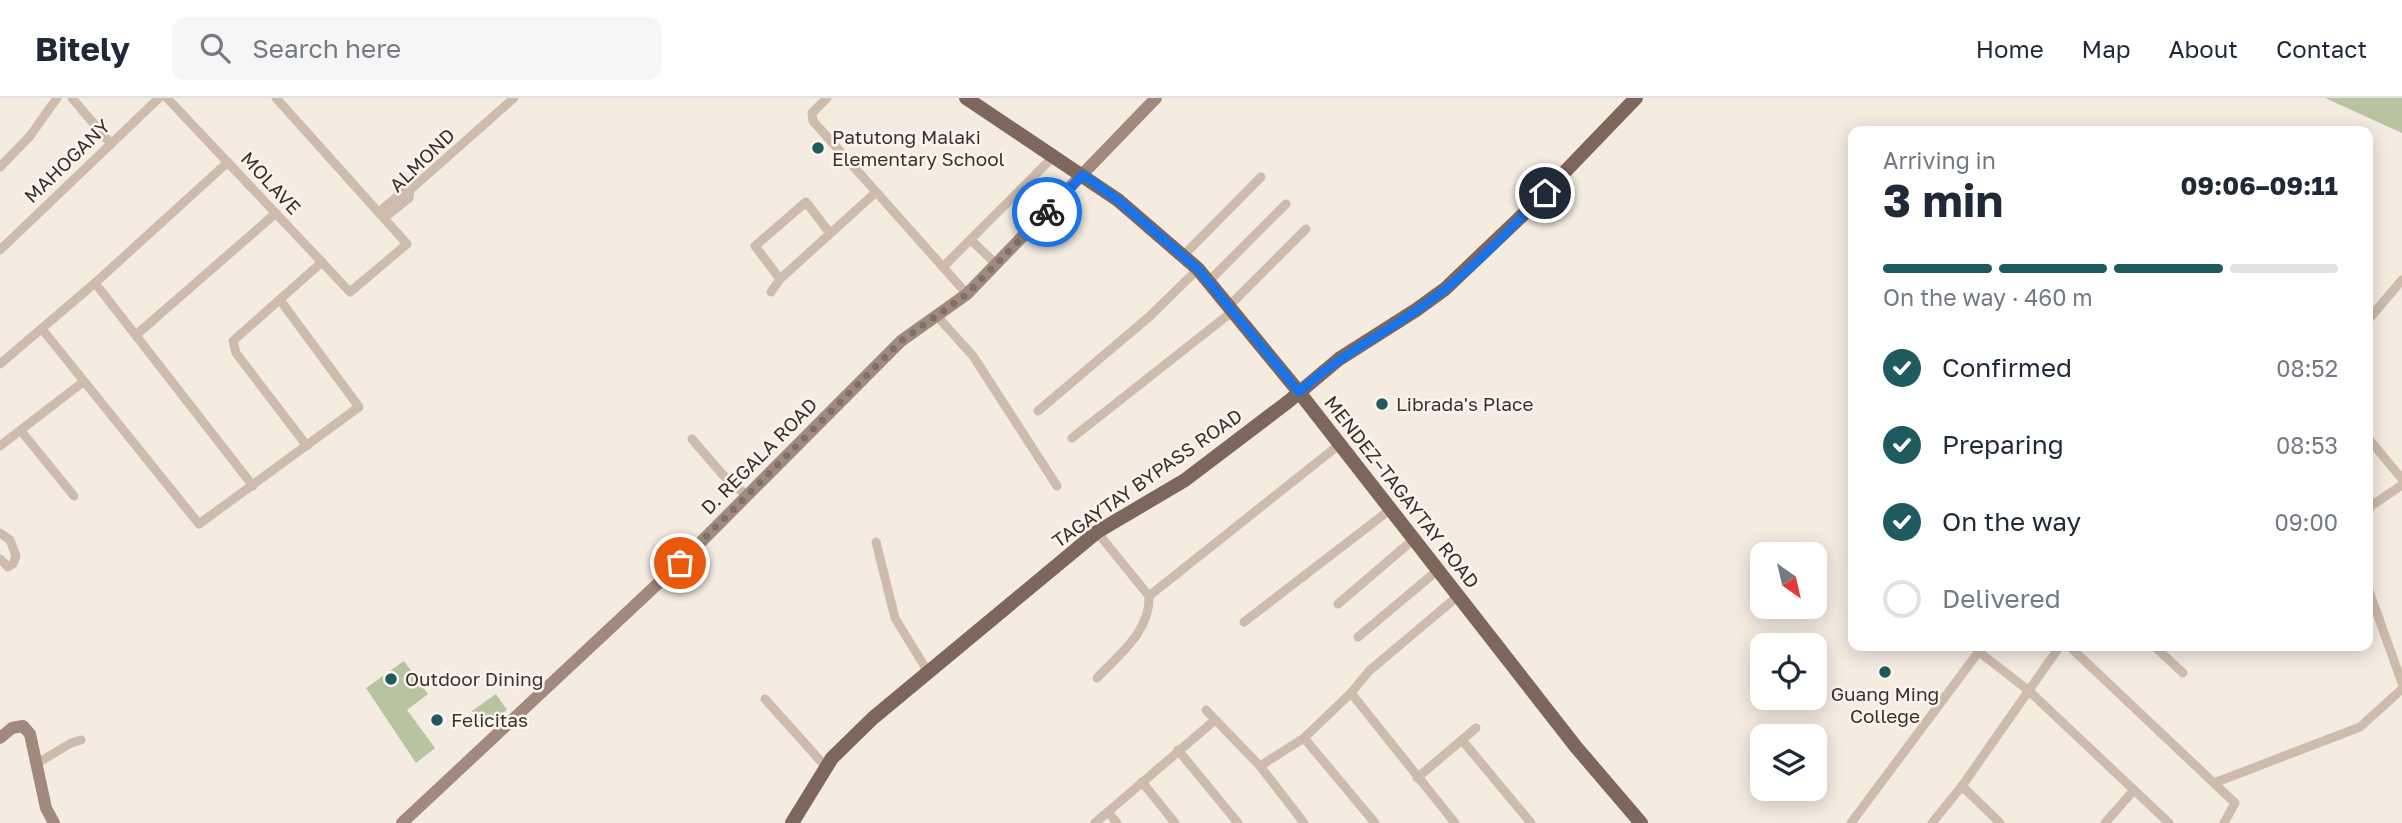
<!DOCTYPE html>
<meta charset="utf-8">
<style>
:root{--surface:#fff;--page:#f6f6f7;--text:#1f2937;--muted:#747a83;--line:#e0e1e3;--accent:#1f5a5e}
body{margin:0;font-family:"Golos Text",sans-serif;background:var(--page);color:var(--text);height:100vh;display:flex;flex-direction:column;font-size:26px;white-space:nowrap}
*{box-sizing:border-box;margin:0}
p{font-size:23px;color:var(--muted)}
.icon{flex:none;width:38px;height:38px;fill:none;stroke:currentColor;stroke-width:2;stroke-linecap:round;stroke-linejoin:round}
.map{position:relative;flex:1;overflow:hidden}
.sheet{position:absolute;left:1848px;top:28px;width:525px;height:525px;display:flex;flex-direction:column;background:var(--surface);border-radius:14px;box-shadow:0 4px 18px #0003}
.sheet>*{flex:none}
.needle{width:46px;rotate:146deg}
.controls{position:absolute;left:1750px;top:444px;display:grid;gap:14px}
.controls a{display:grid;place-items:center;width:77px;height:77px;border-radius:14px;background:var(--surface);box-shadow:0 4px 18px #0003;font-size:35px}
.pin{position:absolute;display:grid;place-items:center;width:60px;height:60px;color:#fff;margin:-30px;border:4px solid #fff;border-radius:50%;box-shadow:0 2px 7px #0007}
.courier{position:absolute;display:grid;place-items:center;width:70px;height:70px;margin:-35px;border:5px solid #1a73e8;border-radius:50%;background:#fff;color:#222;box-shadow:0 2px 9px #0007}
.head em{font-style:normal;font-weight:700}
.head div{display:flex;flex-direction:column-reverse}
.head{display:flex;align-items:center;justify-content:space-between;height:119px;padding:0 35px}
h1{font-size:46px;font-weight:700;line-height:52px}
.bar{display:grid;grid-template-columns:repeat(4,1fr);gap:10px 7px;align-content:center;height:84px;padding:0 35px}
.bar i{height:9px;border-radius:5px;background:var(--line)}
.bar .selected{background:var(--accent)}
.bar p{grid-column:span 4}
ol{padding:0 35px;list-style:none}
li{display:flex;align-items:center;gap:21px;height:77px}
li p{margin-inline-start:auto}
li .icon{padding:7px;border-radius:50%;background:var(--accent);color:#fff;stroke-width:4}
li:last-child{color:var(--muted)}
li i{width:38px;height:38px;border:4px solid var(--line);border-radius:50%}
header{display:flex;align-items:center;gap:42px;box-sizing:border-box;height:98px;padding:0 35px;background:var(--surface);border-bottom:2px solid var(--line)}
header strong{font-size:33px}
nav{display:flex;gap:38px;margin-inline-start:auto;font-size:24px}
.search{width:490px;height:63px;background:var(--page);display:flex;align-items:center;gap:18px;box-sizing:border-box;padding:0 24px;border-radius:14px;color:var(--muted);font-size:26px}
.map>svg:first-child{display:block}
.green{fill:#b8c4a0}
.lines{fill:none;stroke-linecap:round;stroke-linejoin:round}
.street{stroke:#cdbbac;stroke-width:9}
.secondary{stroke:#a18a7d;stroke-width:12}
.primary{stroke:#7d675c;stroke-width:14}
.done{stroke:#7c716b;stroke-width:7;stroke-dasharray:0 12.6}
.route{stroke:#1a73e8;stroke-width:9}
.poi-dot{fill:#1f5a5e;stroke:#fbf5ee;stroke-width:2.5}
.labels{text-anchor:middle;stroke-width:5;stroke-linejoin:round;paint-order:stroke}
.poi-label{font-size:19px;fill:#3b302b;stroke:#fbf5ee;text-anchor:start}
.street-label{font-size:19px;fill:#3b302b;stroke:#fbf5ee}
</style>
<header>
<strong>Bitely</strong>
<div class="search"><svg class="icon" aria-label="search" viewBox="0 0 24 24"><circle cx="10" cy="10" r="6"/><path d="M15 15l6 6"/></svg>Search here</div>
<nav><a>Home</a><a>Map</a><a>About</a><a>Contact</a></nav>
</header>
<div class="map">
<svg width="2402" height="725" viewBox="0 0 2402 725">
<rect width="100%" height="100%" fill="#f4ebe1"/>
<g class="green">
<polygon points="2325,0 2402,0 2402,35"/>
<polygon points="404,563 428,596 407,612 435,650 416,665 366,590"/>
<polygon points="496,596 507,612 482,629 472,613"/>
</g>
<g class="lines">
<g class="street">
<polyline points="72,0 111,46"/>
<polyline points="167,0 350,194 407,146 276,0"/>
<polyline points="827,0 812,15 813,23 967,196"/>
<polyline points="0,69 30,38 57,0"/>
<polyline points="379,114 404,93 410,92"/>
<polyline points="384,120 409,100 410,92 514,0"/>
<polyline points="971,142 996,166"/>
<polyline points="0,152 159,0"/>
<polyline points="1183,158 1261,79"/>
<polyline points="943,169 1054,58"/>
<polyline points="780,181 755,148 806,104 829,134"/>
<polyline points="1209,183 1286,106"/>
<polyline points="95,185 253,388"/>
<polyline points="771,194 780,181 875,95"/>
<polyline points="1229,208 1306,131"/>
<polyline points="937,218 973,258 1057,388"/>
<polyline points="2368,222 2402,182"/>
<polyline points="42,231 199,426 359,309 280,202"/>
<polyline points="136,237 276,115"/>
<polyline points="0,266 95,185 228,64"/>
<polyline points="1038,313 1150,218 1198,171"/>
<polyline points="21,333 74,398"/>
<polyline points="1072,340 1233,213"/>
<polyline points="2368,340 2402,381"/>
<polyline points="692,341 722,376 747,398"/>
<polyline points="0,348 83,284"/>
<polyline points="307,348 236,255 233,243 322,164"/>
<polyline points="2368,410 2402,387"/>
<polyline points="1097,434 1149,498 1340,346"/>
<polyline points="0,435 10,442 16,458 13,466 8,469 0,461"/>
<polyline points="876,444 895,520 928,574"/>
<polyline points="2368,490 2402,585"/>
<polyline points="1338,506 1414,441"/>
<polyline points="1244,524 1391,411"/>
<polyline points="1358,539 1438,472"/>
<polyline points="2069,548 2235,705 2224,725"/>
<polyline points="2154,548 2183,575"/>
<polyline points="1979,554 2028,592 2169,725"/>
<path d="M1097 580C1119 557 1151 532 1149 498"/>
<polyline points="1351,595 1455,725"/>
<polyline points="765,601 826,669"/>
<polyline points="1206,612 1260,668 1304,725"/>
<polyline points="1304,640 1375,725"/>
<polyline points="1462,642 1531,725"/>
<polyline points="1178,652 1238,725"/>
<polyline points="36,666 71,645 81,642"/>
<polyline points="1260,668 1304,640 1351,595 1369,573 1458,498"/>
<polyline points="1417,680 1476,630"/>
<polyline points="1142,684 1175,725"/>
<polyline points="2214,685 2360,629 2402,591"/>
<polyline points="1962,688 2000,725"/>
<polyline points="1108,714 1117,725"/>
<polyline points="1095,725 1215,622"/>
<polyline points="1851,725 1983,548"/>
<polyline points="1932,725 1962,688 2060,548"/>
<polyline points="2105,725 2134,692"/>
</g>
<g class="secondary">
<polyline points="0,640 12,630 23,628 30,636 46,710 54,725"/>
<polyline points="402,725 680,465 901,243 967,196 1156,0"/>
</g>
<g class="primary">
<polyline points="966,0 1118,102 1198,171 1299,294 1576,649 1641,725"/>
<polyline points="792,725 832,660 873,620 1097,434 1185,382 1289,303 1339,261 1416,212 1445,191 1530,110 1636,0"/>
</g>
</g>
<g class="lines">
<polyline class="done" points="680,465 901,243 967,196 1047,114"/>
<path class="route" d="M1047 114 1083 77 1118 102 1198 171 1299 294C1339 257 1388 234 1431 202 1472 172 1509 132 1545 95"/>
</g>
<g class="poi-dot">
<circle cx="818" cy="50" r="7"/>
<circle cx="1382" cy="306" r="7"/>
<circle cx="1885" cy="574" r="7"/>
<circle cx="391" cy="581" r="7"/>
<circle cx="437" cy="622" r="7"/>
</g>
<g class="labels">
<g class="poi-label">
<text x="832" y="46">Patutong Malaki<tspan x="832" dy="22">Elementary School</tspan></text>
<text x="1396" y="313">Librada's Place</text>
<text x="405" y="588">Outdoor Dining</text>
<text x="1885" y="603" text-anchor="middle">Guang Ming<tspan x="1885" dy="22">College</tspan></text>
<text x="451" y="629">Felicitas</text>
</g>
<g class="street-label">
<text transform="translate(422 62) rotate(-44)" y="7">ALMOND</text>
<text transform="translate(67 63) rotate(-44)" y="7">MAHOGANY</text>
<text transform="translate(271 85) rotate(47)" y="7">MOLAVE</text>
<text transform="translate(759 358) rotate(-45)" y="7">D. REGALA ROAD</text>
<text transform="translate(1147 380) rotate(-35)" y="7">TAGAYTAY BYPASS ROAD</text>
<text transform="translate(1402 394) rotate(52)" y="7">MENDEZ–TAGAYTAY ROAD</text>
</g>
</g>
</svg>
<div class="controls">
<a><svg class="needle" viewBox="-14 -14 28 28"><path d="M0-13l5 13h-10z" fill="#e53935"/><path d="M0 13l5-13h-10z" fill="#747a83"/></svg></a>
<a><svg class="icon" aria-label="locate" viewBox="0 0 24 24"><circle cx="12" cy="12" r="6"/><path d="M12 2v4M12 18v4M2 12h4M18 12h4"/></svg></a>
<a><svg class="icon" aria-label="layers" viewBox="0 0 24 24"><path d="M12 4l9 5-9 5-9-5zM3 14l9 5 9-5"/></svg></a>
</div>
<div class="pin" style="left:680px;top:465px;background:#ea580c"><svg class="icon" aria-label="bag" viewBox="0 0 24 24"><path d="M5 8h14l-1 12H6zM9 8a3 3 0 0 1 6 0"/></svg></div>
<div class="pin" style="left:1545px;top:95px;background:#1f2937"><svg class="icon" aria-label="home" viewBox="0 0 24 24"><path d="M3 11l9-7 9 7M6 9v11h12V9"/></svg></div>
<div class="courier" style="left:1047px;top:114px"><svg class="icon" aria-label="bike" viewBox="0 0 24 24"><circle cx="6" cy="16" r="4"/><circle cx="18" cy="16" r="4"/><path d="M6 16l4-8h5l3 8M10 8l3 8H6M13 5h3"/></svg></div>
<section class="sheet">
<div class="head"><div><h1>3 min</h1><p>Arriving in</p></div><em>09:06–09:11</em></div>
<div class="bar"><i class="selected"></i><i class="selected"></i><i class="selected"></i><i></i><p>On the way · 460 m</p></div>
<ol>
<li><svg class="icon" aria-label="check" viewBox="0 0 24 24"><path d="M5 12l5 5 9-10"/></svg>Confirmed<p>08:52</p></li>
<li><svg class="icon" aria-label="check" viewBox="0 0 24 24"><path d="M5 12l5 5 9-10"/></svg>Preparing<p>08:53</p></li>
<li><svg class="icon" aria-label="check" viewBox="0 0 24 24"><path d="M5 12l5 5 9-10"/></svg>On the way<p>09:00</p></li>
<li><i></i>Delivered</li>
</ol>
</section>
</div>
